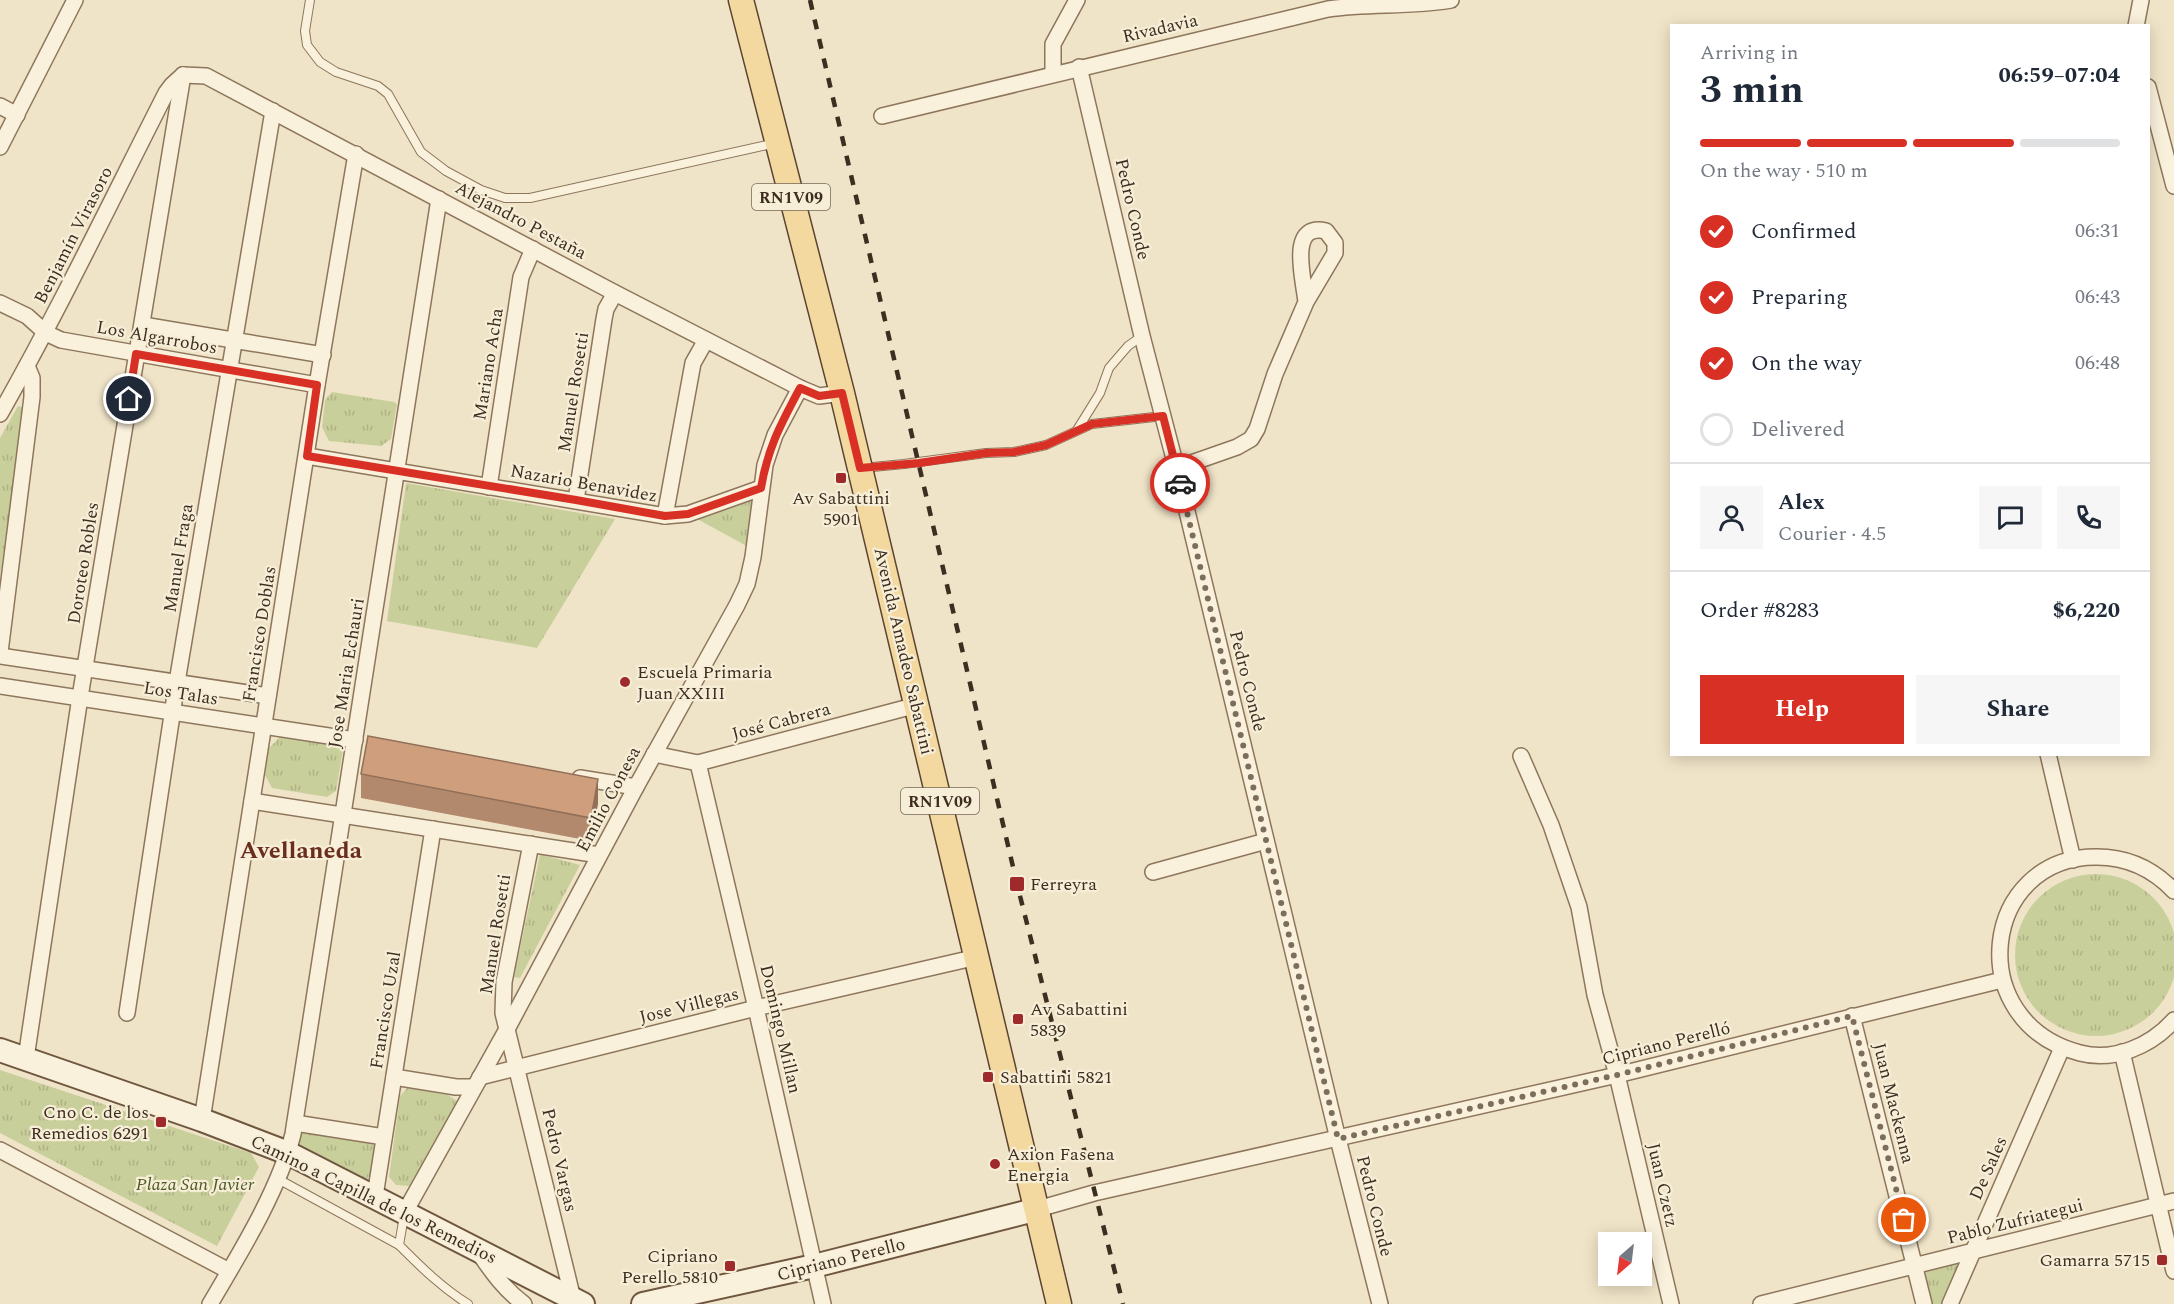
<!DOCTYPE html>
<meta charset="utf-8">
<style>
:root{--surface:#fff;--page:#f6f6f7;--text:#1f2937;--muted:#747a83;--line:#e0e1e3;--accent:#d93025}
body{margin:0;font-family:Spectral,serif;background:var(--page);color:var(--text);height:100vh;display:flex;flex-direction:column;font-size:22px;white-space:nowrap}
*{box-sizing:border-box;margin:0}
p{font-size:20px;color:var(--muted)}
.icon{flex:none;width:33px;height:33px;fill:none;stroke:currentColor;stroke-width:2;stroke-linecap:round;stroke-linejoin:round}
.map{position:relative;flex:1;overflow:hidden}
.side{position:absolute;left:1670px;top:24px;width:480px;height:732px;display:flex;flex-direction:column;background:var(--surface);border-radius:0px;box-shadow:0 3px 15px #0003}
.side>*{flex:none}
.needle{width:39px;rotate:208deg}
.controls{position:absolute;left:1598px;top:1232px;display:grid;gap:12px}
.controls a{display:grid;place-items:center;width:54px;height:54px;border-radius:0px;background:var(--surface);box-shadow:0 3px 15px #0003;font-size:30px}
.pin{position:absolute;display:grid;place-items:center;width:51px;height:51px;color:#fff;margin:-26px;border:3px solid #fff;border-radius:50%;box-shadow:0 2px 6px #0007}
.courier{position:absolute;display:grid;place-items:center;width:60px;height:60px;margin:-30px;border:4px solid #d93025;border-radius:50%;background:#fff;color:#222;box-shadow:0 2px 8px #0007}
.headline em{font-style:normal;font-weight:700}
.headline div{display:flex;flex-direction:column-reverse}
.headline{display:flex;align-items:center;justify-content:space-between;height:102px;padding:0 30px}
h1{font-size:39px;font-weight:700;line-height:45px}
.bar{display:grid;grid-template-columns:repeat(4,1fr);gap:9px 6px;align-content:center;height:72px;padding:0 30px}
.bar i{height:8px;border-radius:4px;background:var(--line)}
.bar .current{background:var(--accent)}
.bar p{grid-column:span 4}
.line{display:flex;align-items:center;gap:15px;padding:0 30px;border-top:2px solid var(--line)}
.line div{flex:1}
.round{display:grid;place-items:center;flex:none;width:63px;height:63px;border-radius:0px;background:var(--page)}
ol{padding:0 30px;list-style:none}
li{display:flex;align-items:center;gap:18px;height:66px}
li p{margin-inline-start:auto}
li .icon{padding:6px;border-radius:50%;background:var(--accent);color:#fff;stroke-width:4}
li:last-child{color:var(--muted)}
li i{width:33px;height:33px;border:3px solid var(--line);border-radius:50%}
.action{display:flex;gap:12px;margin-top:auto;padding:12px 30px}
.action a{flex:1;height:69px;border-radius:0px;background:var(--accent);color:#fff;font-size:24px;font-weight:700;line-height:69px;text-align:center}
.action a+a{background:var(--page);color:var(--text)}
.map>svg:first-child{display:block}
.grass{fill:url(#grass-tufts)}
.lines{fill:none;stroke-linecap:round;stroke-linejoin:round}
.lane-casing{stroke:#8d765c;stroke-width:10}
.street-casing{stroke:#8d765c;stroke-width:18}
.secondary-casing{stroke:#6f573f;stroke-width:26}
.primary-casing{stroke:#5b4430;stroke-width:27}
.lane{stroke:#faf1dc;stroke-width:8}
.street{stroke:#faf1dc;stroke-width:15}
.secondary{stroke:#faf1dc;stroke-width:22}
.primary{stroke:#f3d9a0;stroke-width:24}
.rail{stroke:#3d2e20;stroke-width:4.5;stroke-dasharray:10 10;stroke-linecap:butt}
.wall{fill:#b2896c}
.shaded-wall{fill:#916f58}
.building{fill:#cf9f7d;stroke:#916f58;stroke-width:1.5}
.done{stroke:#7c6e5b;stroke-width:6;stroke-dasharray:0 10.8}
.route{stroke:#d93025;stroke-width:8}
.poi-dot{fill:#9e2a2b;stroke:#f7eed8;stroke-width:2}
.labels{text-anchor:middle;stroke-width:4.5;stroke-linejoin:round;paint-order:stroke}
.shield{fill:#f7eed8;stroke:#756857;stroke-width:1.5}
.shield-label{font-size:16px;font-weight:bold;fill:#3d2e20}
.street-label{font-size:18px;fill:#3d2e20;stroke:#f7eed8}
.poi-label{font-size:18px;fill:#3d2e20;stroke:#f7eed8;text-anchor:start}
.park-label{font-size:18px;font-style:italic;fill:#4d5a26;stroke:#f7eed8}
.district-label{font-size:24px;font-weight:bold;fill:#6b2e1e;stroke:#f7eed8}
</style>
<div class="map">
<svg width="2174" height="1304" viewBox="0 0 2174 1304">
<defs>
<pattern id="grass-tufts" width="24" height="20" patternUnits="userSpaceOnUse" patternTransform="scale(1.5)"><rect width="24" height="20" fill="#c9cf9b"/><path d="M3 7l-1-3M5 7V3M7 7l1-3M15 17l-1-3M17 17v-4M19 17l1-3" fill="none" stroke="#aeb285"/></pattern>
</defs>
<rect width="100%" height="100%" fill="#f0e4c8"/>
<g class="grass">
<polygon points="332,392 394,402 397,404 391,439 381,446 329,441 322,427 325,400"/>
<polygon points="18,406 24,408 0,576 0,438"/>
<polygon points="406,483 615,519 537,648 387,621"/>
<polygon points="761,488 754,550 688,514"/>
<polygon points="281,736 338,742 343,750 336,791 327,797 272,788 265,775 269,748"/>
<polygon points="540,854 580,865 520,978 514,977"/>
<circle cx="2096" cy="955" r="81"/>
<polygon points="0,1070 251,1153 259,1167 217,1246 0,1133"/>
<polygon points="407,1088 448,1095 457,1101 409,1186 396,1185 389,1177 400,1096"/>
<polygon points="307,1130 371,1142 376,1147 370,1176 365,1180 299,1145 299,1132"/>
<polygon points="1964,1259 1945,1304 1932,1304 1924,1269"/>
</g>
<g class="lines">
<defs>
<g id="lane">
<polyline points="310,0 305,31 307,45 320,62 336,72 378,86 388,94 421,152 446,171 481,190 505,198 530,198 776,143"/>
<polyline points="1077,430 1100,393 1109,368 1128,346 1142,336"/>
<polyline points="862,468 904,464 986,453 1014,452 1046,445 1092,424 1163,416"/>
<polyline points="278,1179 399,1245"/>
<path d="M404 1216 399 1245C421 1267 441 1287 468 1304"/>
</g>
<g id="street">
<polyline points="2136,26 2141,0"/>
<polyline points="1079,67 1142,336 1178,474 1338,1139 1380,1304"/>
<polyline points="1053,73 1053,44 1077,0"/>
<polyline points="183,75 206,76 615,293 800,388 819,396 842,393"/>
<polyline points="2148,87 2174,186"/>
<polyline points="0,106 17,115"/>
<path d="M882 116 1328 9C1369 3 1410 7 1451 0"/>
<polyline points="0,147 75,0"/>
<polyline points="0,303 27,316 46,333 61,340 317,385"/>
<polyline points="143,325 323,355"/>
<path d="M0 414C59 310 111 201 166 93L172 85 183 75"/>
<polyline points="307,456 665,516 688,514 761,488"/>
<path d="M1177 468 1237 447 1251 439 1257 429 1275 374 1306 302 1335 253V243L1326 231C1287 222 1304 280 1306 302"/>
<polyline points="489,487 521,277 533,249"/>
<polyline points="576,500 604,319 606,309 615,293"/>
<polyline points="665,516 693,363 706,340"/>
<polyline points="0,652 32,397 32,378 27,366"/>
<polyline points="0,656 268,696"/>
<polyline points="0,686 355,740"/>
<polyline points="654,754 698,763 917,705"/>
<polyline points="2048,754 2073,860"/>
<polyline points="1521,756 1551,825 1579,907 1595,995 1617,1075 1671,1304"/>
<polyline points="698,763 756,1008 823,1304"/>
<polyline points="580,778 636,787"/>
<polyline points="252,801 599,855"/>
<polyline points="531,844 504,982 503,1013 573,1299"/>
<polyline points="1153,872 1266,841"/>
<path d="M2174 891C2154 870 2128 857 2097 857 1981 856 1961 1022 2080 1053 2114 1062 2151 1046 2174 1020"/>
<polyline points="127,1013 177,682 273,111"/>
<polyline points="1852,1016 1924,1304"/>
<polyline points="2122,1052 2174,1271"/>
<polyline points="26,1058 80,697 183,75"/>
<polyline points="394,1077 456,1087 474,1087"/>
<polyline points="480,1077 756,1008 977,957"/>
<polyline points="202,1120 317,385 356,154"/>
<polyline points="295,1123 384,1137"/>
<polyline points="0,1150 229,1271"/>
<polyline points="375,1196 433,829"/>
<polyline points="1038,1209 1094,1193 1617,1075 2002,980"/>
<polyline points="405,1212 506,1031 636,787 737,605 747,584 753,557 765,465 775,435 800,388"/>
<path d="M479 1253C492 1272 505 1290 524 1304"/>
<path d="M210 1304C240 1253 279 1190 293 1134L439 199"/>
<polyline points="1761,1304 2174,1201"/>
<polyline points="1950,1304 2062,1048"/>
</g>
<g id="secondary">
<polyline points="0,1050 202,1120 288,1153 583,1304"/>
<polyline points="643,1304 814,1266 1038,1209"/>
</g>
<polyline id="primary" points="741,0 842,393 1059,1304"/>
</defs>
<use href="#lane" class="lane-casing"/>
<use href="#street" class="street-casing"/>
<use href="#secondary" class="secondary-casing"/>
<use href="#primary" class="primary-casing"/>
<use href="#lane" class="lane"/>
<use href="#street" class="street"/>
<use href="#secondary" class="secondary"/>
<use href="#primary" class="primary"/>
<polyline class="rail" points="810,0 1017,884 1123,1304"/>
</g>
<polygon class="wall" points="361,774 598,803 591,841 361,798"/>
<polygon class="shaded-wall" points="598,779 598,803 591,841 591,818"/>
<polygon class="building" points="368,736 598,779 591,818 361,774"/>
<g class="lines">
<polyline class="done" points="1180,483 1338,1139 1617,1075 1852,1016 1904,1220"/>
<path class="route" d="M129 399 136 354 317 385 307 456 576 500 665 516 688 514 761 488C768 447 781 424 800 388L819 396 842 393 860 468 919 463 986 453 1014 452 1046 445 1092 424 1163 416 1180 483"/>
</g>
<g class="poi-dot">
<rect x="835" y="472" width="12" height="12" rx="3"/>
<circle cx="625" cy="682" r="6"/>
<rect x="1009" y="876" width="16" height="16" rx="3"/>
<rect x="1012" y="1013" width="12" height="12" rx="3"/>
<rect x="982" y="1071" width="12" height="12" rx="3"/>
<rect x="155" y="1116" width="12" height="12" rx="3"/>
<circle cx="995" cy="1164" r="6"/>
<rect x="2156" y="1254" width="12" height="12" rx="3"/>
<rect x="724" y="1260" width="12" height="12" rx="3"/>
</g>
<g class="labels">
<g class="shield">
<rect x="752" y="184" width="78" height="26" rx="4.5"/>
<rect x="901" y="788" width="78" height="26" rx="4.5"/>
</g>
<g class="shield-label">
<text x="791" y="203">RN1V09</text>
<text x="940" y="807">RN1V09</text>
</g>
<g class="street-label">
<text transform="translate(1160 28) rotate(-13)" y="6">Rivadavia</text>
<text transform="translate(1133 209) rotate(77)" y="6">Pedro Conde</text>
<text transform="translate(521 220) rotate(28)" y="6">Alejandro Pestaña</text>
<text transform="translate(73 235) rotate(-63)" y="6">Benjamín Virasoro</text>
<text transform="translate(157 337) rotate(10)" y="6">Los Algarrobos</text>
<text transform="translate(488 364) rotate(-81)" y="6">Mariano Acha</text>
<text transform="translate(573 392) rotate(-81)" y="6">Manuel Rosetti</text>
<text transform="translate(584 483) rotate(10)" y="6">Nazario Benavidez</text>
<text transform="translate(178 558) rotate(-81)" y="6">Manuel Fraga</text>
<text transform="translate(83 563) rotate(-81)" y="6">Doroteo Robles</text>
<text transform="translate(259 634) rotate(-81)" y="6">Francisco Doblas</text>
<text transform="translate(904 651) rotate(77)" y="6">Avenida Amadeo Sabattini</text>
<text transform="translate(346 673) rotate(-81)" y="6">Jose Maria Echauri</text>
<text transform="translate(1248 681) rotate(76)" y="6">Pedro Conde</text>
<text transform="translate(181 693) rotate(9)" y="6">Los Talas</text>
<text transform="translate(781 721) rotate(-15)" y="6">José Cabrera</text>
<text transform="translate(608 799) rotate(-62)" y="6">Emilio Conesa</text>
<text transform="translate(495 934) rotate(-81)" y="6">Manuel Rosetti</text>
<text transform="translate(689 1005) rotate(-14)" y="6">Jose Villegas</text>
<text transform="translate(385 1010) rotate(-81)" y="6">Francisco Uzal</text>
<text transform="translate(781 1029) rotate(77)" y="6">Domingo Millan</text>
<text transform="translate(1666 1043) rotate(-14)" y="6">Cipriano Perelló</text>
<text transform="translate(1894 1103) rotate(76)" y="6">Juan Mackenna</text>
<text transform="translate(560 1160) rotate(77)" y="6">Pedro Vargas</text>
<text transform="translate(1988 1168) rotate(-66)" y="6">De Sales</text>
<text transform="translate(1663 1185) rotate(77)" y="6">Juan Czetz</text>
<text transform="translate(374 1199) rotate(26)" y="6">Camino a Capilla de los Remedios</text>
<text transform="translate(1375 1206) rotate(76)" y="6">Pedro Conde</text>
<text transform="translate(2015 1221) rotate(-14)" y="6">Pablo Zufriategui</text>
<text transform="translate(841 1259) rotate(-14)" y="6">Cipriano Perello</text>
</g>
<g class="poi-label">
<text x="841" y="504" text-anchor="middle">Av Sabattini<tspan x="841" dy="21">5901</tspan></text>
<text x="637" y="678">Escuela Primaria<tspan x="637" dy="21">Juan XXIII</tspan></text>
<text x="1030" y="890">Ferreyra</text>
<text x="1030" y="1015">Av Sabattini<tspan x="1030" dy="21">5839</tspan></text>
<text x="1000" y="1083">Sabattini 5821</text>
<text x="149" y="1118" text-anchor="end">Cno C. de los<tspan x="149" dy="21">Remedios 6291</tspan></text>
<text x="1007" y="1160">Axion Fasena<tspan x="1007" dy="21">Energia</tspan></text>
<text x="718" y="1262" text-anchor="end">Cipriano<tspan x="718" dy="21">Perello 5810</tspan></text>
<text x="2150" y="1266" text-anchor="end">Gamarra 5715</text>
</g>
<g class="park-label">
<text x="195" y="1190">Plaza San Javier</text>
</g>
<g class="district-label">
<text x="301" y="858">Avellaneda</text>
</g>
</g>
</svg>
<div class="controls">
<a><svg class="needle" viewBox="-14 -14 28 28"><path d="M0-13l5 13h-10z" fill="#e53935"/><path d="M0 13l5-13h-10z" fill="#747a83"/></svg></a>
</div>
<div class="pin" style="left:1904px;top:1220px;background:#ea580c"><svg class="icon" aria-label="bag" viewBox="0 0 24 24"><path d="M5 8h14l-1 12H6zM9 8a3 3 0 0 1 6 0"/></svg></div>
<div class="pin" style="left:129px;top:399px;background:#1f2937"><svg class="icon" aria-label="home" viewBox="0 0 24 24"><path d="M3 11l9-7 9 7M6 9v11h12V9"/></svg></div>
<div class="courier" style="left:1180px;top:483px"><svg class="icon" aria-label="car" viewBox="0 0 24 24"><path d="M5 17H2v-5l4-1 3-4h7l3 4 3 1v5h-3M9 17h6M6 11h13"/><circle cx="7" cy="17" r="2"/><circle cx="17" cy="17" r="2"/></svg></div>
<section class="side">
<div class="headline"><div><h1>3 min</h1><p>Arriving in</p></div><em>06:59–07:04</em></div>
<div class="bar"><i class="current"></i><i class="current"></i><i class="current"></i><i></i><p>On the way · 510 m</p></div>
<ol>
<li><svg class="icon" aria-label="check" viewBox="0 0 24 24"><path d="M5 12l5 5 9-10"/></svg>Confirmed<p>06:31</p></li>
<li><svg class="icon" aria-label="check" viewBox="0 0 24 24"><path d="M5 12l5 5 9-10"/></svg>Preparing<p>06:43</p></li>
<li><svg class="icon" aria-label="check" viewBox="0 0 24 24"><path d="M5 12l5 5 9-10"/></svg>On the way<p>06:48</p></li>
<li><i></i>Delivered</li>
</ol>
<div class="line" style="height:108px"><a class="round"><svg class="icon" aria-label="person" viewBox="0 0 24 24"><circle cx="12" cy="8" r="4"/><path d="M4 21q1-7 8-7t8 7"/></svg></a><div><b>Alex</b><p>Courier · 4.5</p></div><a class="round"><svg class="icon" aria-label="chat" viewBox="0 0 24 24"><path d="M4 5h16v11H9l-5 4z"/></svg></a><a class="round"><svg class="icon" aria-label="phone" viewBox="0 0 24 24"><path d="M5 4h4l2 5-3 2q2 4 5 5l2-3 5 2v4C11 20 4 13 5 4z"/></svg></a></div>
<div class="line" style="height:78px"><div>Order #8283</div><b>$6,220</b></div>
<div class="action"><a>Help</a><a>Share</a></div>
</section>
</div>
